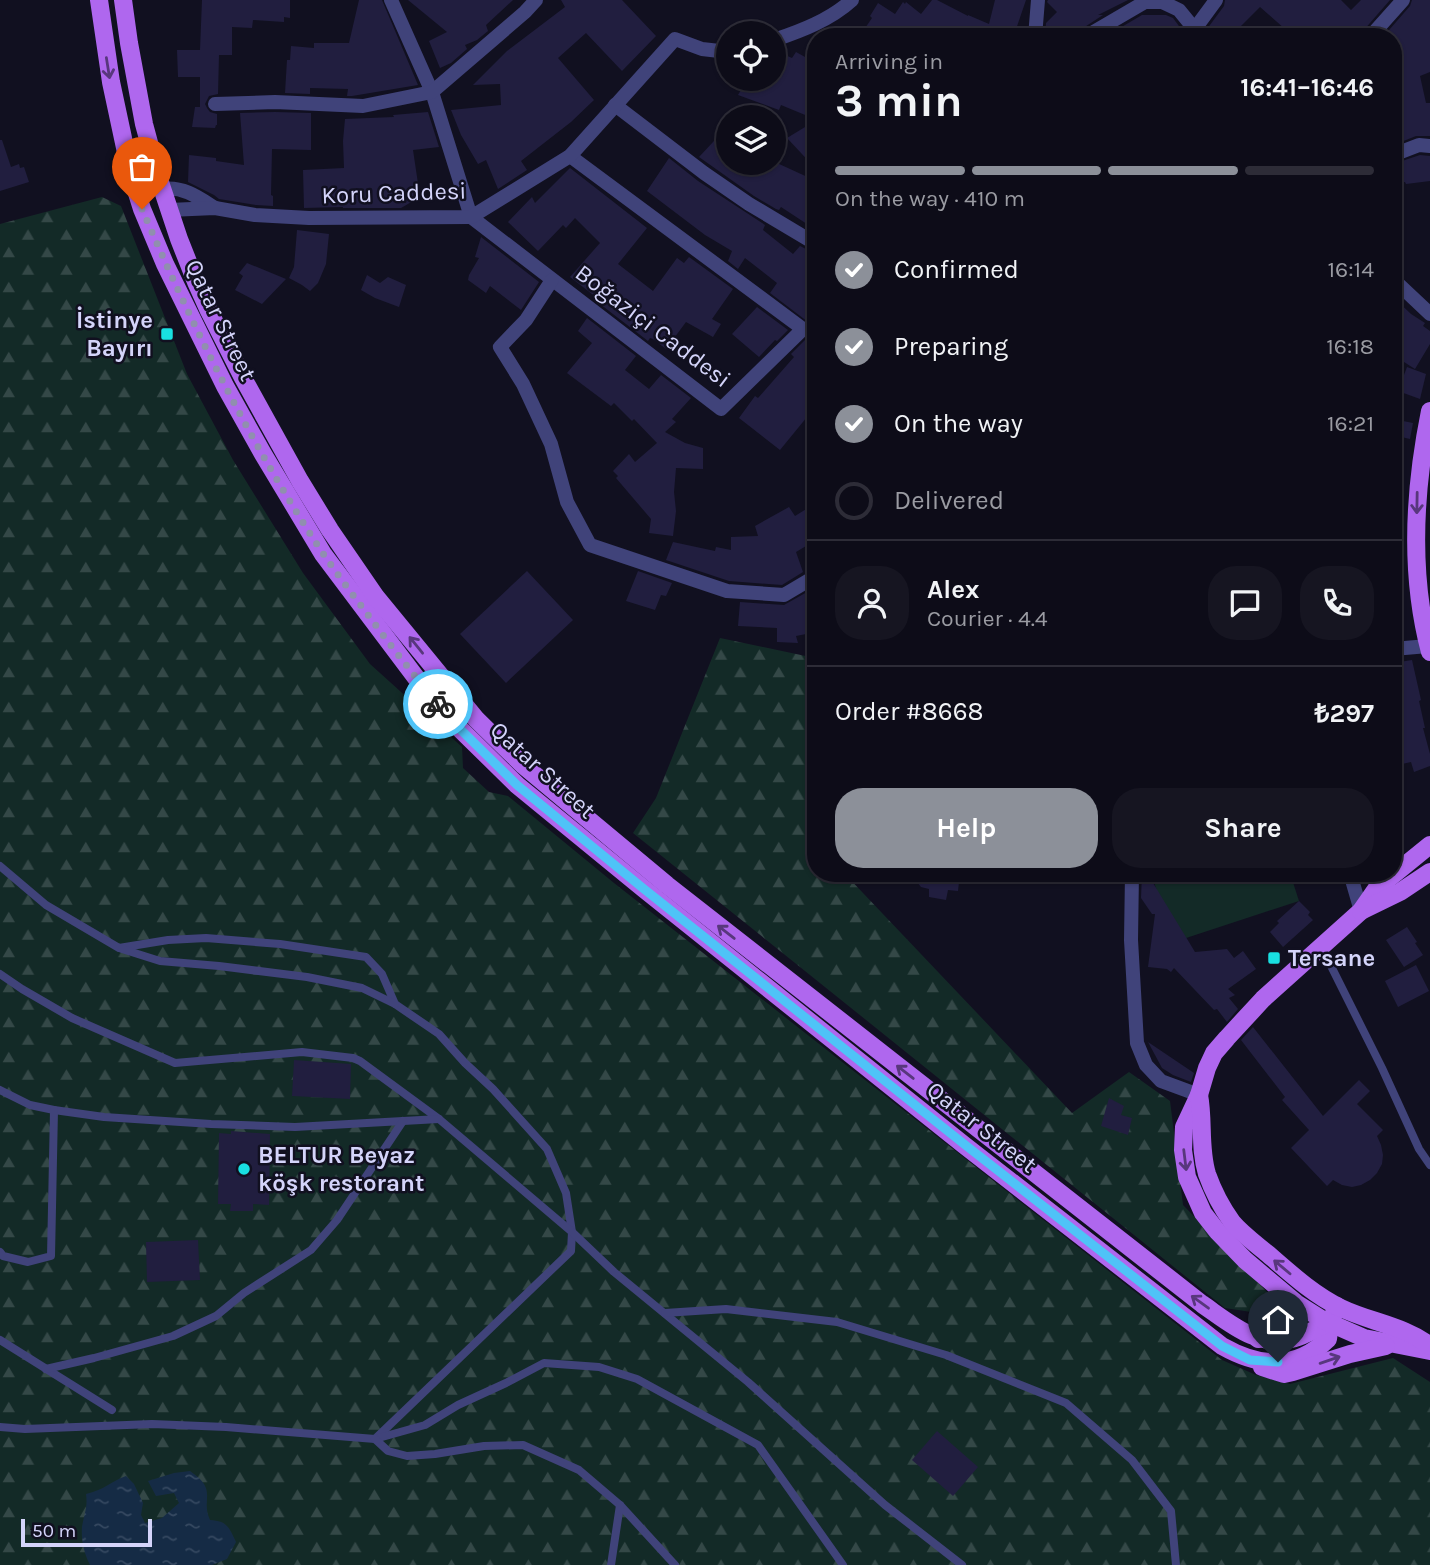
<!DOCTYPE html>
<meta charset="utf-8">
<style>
:root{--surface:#0d0c18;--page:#161521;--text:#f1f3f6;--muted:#9a9ba2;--line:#2d2c37;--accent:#8c9099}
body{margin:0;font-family:Karla,sans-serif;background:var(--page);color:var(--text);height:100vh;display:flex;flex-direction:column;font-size:26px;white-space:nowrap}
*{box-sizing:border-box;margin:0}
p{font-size:23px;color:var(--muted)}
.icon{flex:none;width:38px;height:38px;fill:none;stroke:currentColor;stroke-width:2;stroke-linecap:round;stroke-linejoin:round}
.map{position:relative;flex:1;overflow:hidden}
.sheet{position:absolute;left:807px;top:28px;width:595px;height:854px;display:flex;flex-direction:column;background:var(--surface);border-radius:28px;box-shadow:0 2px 5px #0004,0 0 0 2px var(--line)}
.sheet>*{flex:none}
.buttons{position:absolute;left:716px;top:21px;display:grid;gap:14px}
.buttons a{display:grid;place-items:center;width:70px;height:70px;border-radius:50%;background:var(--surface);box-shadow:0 2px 5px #0004,0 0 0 2px var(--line);font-size:35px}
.scale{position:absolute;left:21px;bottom:18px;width:131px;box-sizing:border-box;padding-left:7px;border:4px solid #d4d4fa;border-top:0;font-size:19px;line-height:24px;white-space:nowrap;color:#d4d4fa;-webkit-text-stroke:5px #111020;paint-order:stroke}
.pin{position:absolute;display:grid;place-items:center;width:60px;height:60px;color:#fff;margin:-72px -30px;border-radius:50% 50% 50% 0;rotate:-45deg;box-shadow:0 0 7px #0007}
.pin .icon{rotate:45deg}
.courier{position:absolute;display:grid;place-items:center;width:70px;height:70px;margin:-35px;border:5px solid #4fc3f7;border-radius:50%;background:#fff;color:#222;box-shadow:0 2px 9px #0007}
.summary em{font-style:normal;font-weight:700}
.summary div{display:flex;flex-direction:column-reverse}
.summary{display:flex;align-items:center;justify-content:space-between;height:119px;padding:0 28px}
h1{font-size:46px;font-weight:700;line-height:52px}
.bar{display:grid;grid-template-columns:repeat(4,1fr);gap:10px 7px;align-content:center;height:84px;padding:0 28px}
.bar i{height:9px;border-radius:5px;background:var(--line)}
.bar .current{background:var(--accent)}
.bar p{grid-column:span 4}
.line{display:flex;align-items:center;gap:18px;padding:0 28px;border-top:2px solid var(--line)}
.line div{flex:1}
.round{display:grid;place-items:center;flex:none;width:74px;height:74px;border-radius:28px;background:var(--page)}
ol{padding:0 28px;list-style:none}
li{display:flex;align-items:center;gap:21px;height:77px}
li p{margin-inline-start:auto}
li .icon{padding:7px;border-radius:50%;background:var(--accent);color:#fff;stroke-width:4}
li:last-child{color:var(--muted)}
li i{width:38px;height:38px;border:4px solid var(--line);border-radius:50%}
.primary-button{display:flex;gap:14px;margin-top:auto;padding:14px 28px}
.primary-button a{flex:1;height:80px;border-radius:28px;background:var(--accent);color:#fff;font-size:28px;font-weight:700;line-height:80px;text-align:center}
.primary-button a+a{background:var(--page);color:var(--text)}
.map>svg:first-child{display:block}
.green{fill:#132a27}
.forest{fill:url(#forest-firs)}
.water{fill:url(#water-ripples)}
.building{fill:#211e3f}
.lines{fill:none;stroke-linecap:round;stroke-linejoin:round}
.service{stroke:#40437a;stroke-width:8}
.minor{stroke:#40437a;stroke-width:14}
.primary{stroke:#af67ee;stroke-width:18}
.oneway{stroke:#58377d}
.done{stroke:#908fae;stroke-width:7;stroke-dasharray:0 12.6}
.route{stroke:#4fc3f7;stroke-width:9}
.poi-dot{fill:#19dfe1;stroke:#111020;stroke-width:2.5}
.labels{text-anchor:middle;stroke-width:5;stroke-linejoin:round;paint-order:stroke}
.street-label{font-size:24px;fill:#d4d4fa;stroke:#111020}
.poi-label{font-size:24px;font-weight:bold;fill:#d4d4fa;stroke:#111020;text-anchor:start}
</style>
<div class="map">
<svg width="1430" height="1565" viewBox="0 0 1430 1565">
<defs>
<pattern id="forest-firs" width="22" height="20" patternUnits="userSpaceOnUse" patternTransform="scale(1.75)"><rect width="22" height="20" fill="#132a27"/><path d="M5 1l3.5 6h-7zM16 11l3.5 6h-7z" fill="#344847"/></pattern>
<pattern id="water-ripples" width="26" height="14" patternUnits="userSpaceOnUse" patternTransform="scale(1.75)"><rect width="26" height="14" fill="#152b45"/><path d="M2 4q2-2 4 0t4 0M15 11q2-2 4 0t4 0" fill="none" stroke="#364961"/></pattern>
</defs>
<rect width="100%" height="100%" fill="#111020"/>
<polygon class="green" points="1151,873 1290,873 1299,901 1174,942"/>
<g class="forest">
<polygon points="102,197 121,206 187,374 233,460 303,573 370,664 462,747 463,768 489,792 508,796 614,883 1222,1360 1256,1375 1290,1384 1393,1358 1430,1382 1430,1565 0,1565 0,224"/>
<polygon points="720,638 815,658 816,873 844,873 1072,1113 1129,1072 1170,1101 1183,1205 1267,1292 1271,1315 1225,1308 633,833 656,798"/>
</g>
<path class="water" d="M190 1471C219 1491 200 1498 210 1520 227 1521 229 1527 236 1542L227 1559 212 1565H90C84 1553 81 1540 82 1527 84 1514 88 1507 86 1494 104 1490 110 1482 126 1476L134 1484 143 1503 141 1515 145 1523 162 1518 179 1503 174 1493 156 1496 148 1481 174 1473Z"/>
<g class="building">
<polygon points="202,0 290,0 290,18 284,17 284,22 253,20 252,28 232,27 232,55 219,55 218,94 209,96 205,104 207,108 210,112 217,114 217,125 216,125 215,128 192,127 195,107 200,107 200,77 178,77 177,50 200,50"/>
<polygon points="359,0 382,0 418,85 352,96 347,96 348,89 310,88 310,94 285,93 287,60 290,60 291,46 314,48 314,43 349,43"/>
<polygon points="408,0 513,0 486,25 488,31 477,40 465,45 467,49 451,63 440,68 429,41 447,32"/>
<polygon points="561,0 622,0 656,36 622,71 586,33 558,58 594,100 571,122 521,161 527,170 498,189 486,160 478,164 461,135 451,110 501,105 500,84 473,85 507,51 565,7"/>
<polygon points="932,0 937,0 968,16 968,15 989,24 995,0 1026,0 1014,35 1018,37 859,37 872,18 870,16 878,3 895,14 903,2 905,4 906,2 921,14"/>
<polygon points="1048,0 1128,0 1098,15 1103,15 1077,32 1074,29 1066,37 1045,37 1046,23 1057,12 1047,2"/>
<polygon points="1225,0 1341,0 1351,10 1361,0 1390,0 1363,31 1361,37 1294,37 1260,7 1230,37 1210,37 1207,29 1224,6"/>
<polygon points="1412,0 1430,0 1430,72 1420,76 1426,103 1430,103 1430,136 1416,136 1401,142 1400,129 1393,131 1393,37 1383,37 1410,6"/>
<polygon points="1142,15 1166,15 1173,18 1187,37 1108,37 1108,35"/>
<polygon points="796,52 816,63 816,105 810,117 781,105 779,110 738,95 747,79 774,79 774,68 777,62 780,63 785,55 792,58"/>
<polygon points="275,112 311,113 311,150 272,149 271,195 273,196 273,206 256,205 219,199 214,195 188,182 189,155 216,158 216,161 244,165 240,113"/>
<polygon points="428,112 439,147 413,150 420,197 401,208 343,208 343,207 304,208 303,170 344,168 343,141 345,119 394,117 393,115"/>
<polygon points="810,124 816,130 816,169 787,138"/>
<polygon points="728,126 728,163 777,163 814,180 812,184 816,186 816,232 812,230 813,228 781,207 779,210 776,209 754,196 699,157"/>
<polygon points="0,140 2,140 11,167 19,164 20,168 24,167 29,182 0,191"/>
<polygon points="1420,155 1430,156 1430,181 1406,184 1405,182 1393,184 1393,164"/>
<polygon points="669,158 698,181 765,225 763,230 793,254 800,246 816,254 816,406 780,450 739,418 755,396 758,398 794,357 791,354 810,335 812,330 812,325 770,293 777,283 745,258 738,269 728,261 732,251 705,235 647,191"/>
<polygon points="570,168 647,228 618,264 653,291 677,258 684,263 689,257 733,289 712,319 721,324 713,337 686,322 666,349 653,339 650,338 648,341 600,304 602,302 601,301 570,277 600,243 575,218 566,228 563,225 538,251 508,222 532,197 535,203"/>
<polygon points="297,230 329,234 326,264 318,283 310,291 302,285 289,278 294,267"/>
<polygon points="481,237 539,282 521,310 490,286 486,293 468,280 469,275 479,258 475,257"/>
<polygon points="247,263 286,279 262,304 235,290 243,276 239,273"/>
<polygon points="367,275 380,283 388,277 406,285 399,307 375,298 361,290"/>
<polygon points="1393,297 1411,314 1425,323 1423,326 1430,331 1430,344 1415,369 1393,355"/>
<polygon points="757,307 788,330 777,341 775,340 759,357 732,334"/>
<polygon points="587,318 636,356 625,370 649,389 661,375 691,398 672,419 676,422 665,432 685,443 703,448 703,469 676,468 674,492 676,511 673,536 649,533 651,519 616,478 618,476 613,471 629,454 635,462 657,443 634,419 632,421 614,403 611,406 567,373 592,343 578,331"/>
<polygon points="1407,367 1426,374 1420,399 1398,391"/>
<polygon points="1393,419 1413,423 1410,439 1393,435"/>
<polygon points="816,503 816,538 805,545 806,546 796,552 803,572 782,585 729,581 666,560 673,542 715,551 716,547 731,550 731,537 758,536 755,526 789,507 795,516"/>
<polygon points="527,571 573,620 506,683 460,634"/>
<polygon points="638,571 672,583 666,596 661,595 655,610 626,601"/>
<polygon points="816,587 816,632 796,636 798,643 777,642 777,628 738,626 740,602 784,605"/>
<polygon points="1412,660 1421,700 1419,701 1425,728 1423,728 1430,754 1430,766 1414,772 1411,762 1402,764 1393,728 1393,663"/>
<polygon points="910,873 960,873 958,891 948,890 946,900 929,897 929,889 921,887"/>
<polygon points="1142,873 1147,873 1195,952 1227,949 1234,958 1243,951 1256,969 1228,989 1235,995 1229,998 1238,1009 1227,1022 1217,1009 1214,1010 1174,968 1171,972 1167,969 1148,967 1155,914 1152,914 1141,898"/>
<polygon points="1299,901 1310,912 1308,915 1313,920 1283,947 1270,932 1279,923 1277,921"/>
<polygon points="1407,927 1417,942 1415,943 1423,955 1404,967 1386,940"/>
<polygon points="1416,965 1429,991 1398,1007 1385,981"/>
<polygon points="1253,1027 1323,1116 1359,1080 1370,1091 1357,1104 1383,1130 1377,1136 1381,1145 1383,1155 1382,1164 1377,1173 1370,1180 1361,1185 1352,1187 1342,1185 1333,1180 1327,1186 1291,1148 1309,1130 1282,1100 1285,1097 1241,1040"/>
<polygon points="1148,1042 1194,1073 1191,1082 1173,1075 1162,1068"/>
<polygon points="294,1060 351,1064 350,1099 292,1096"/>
<polygon points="1109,1098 1124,1106 1121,1115 1132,1118 1128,1135 1101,1126"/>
<polygon points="231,1131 270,1134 269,1205 253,1204 253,1211 230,1211 231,1204 218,1204 219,1133 231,1134"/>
<polygon points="198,1240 200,1280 147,1282 146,1242"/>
<polygon points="937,1431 978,1467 953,1496 912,1460"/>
</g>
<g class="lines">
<g class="service">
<polyline points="0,866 46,905 119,948 168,940 206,938 280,944 366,957 382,974 395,1004 439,1034 465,1063 493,1089 547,1149 566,1193 572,1232 571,1251 375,1439"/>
<polyline points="1321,946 1382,1068 1419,1149 1430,1165"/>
<polyline points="122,949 160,961 219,966 307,977 362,988 395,1004"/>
<polyline points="0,974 22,989 72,1018 175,1063 302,1052 353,1058 360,1061 439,1119 572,1232 614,1272 748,1382 885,1505 962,1565"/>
<polyline points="0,1090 30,1105 54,1110 104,1117 211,1124 295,1127 439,1119"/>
<polyline points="0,1252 3,1256 28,1262 51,1256 54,1110"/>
<polyline points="665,1313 726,1309 837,1322 946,1355 1066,1403 1132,1460 1171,1511 1176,1565"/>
<polyline points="0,1340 112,1410"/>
<polyline points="46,1369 94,1358 173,1336 216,1316 244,1293 311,1250 337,1220 403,1121"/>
<polyline points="0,1427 25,1429 152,1424 226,1427 375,1439 425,1425 458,1405 506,1383 544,1363 599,1367 637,1379 758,1445 843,1565"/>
<polyline points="375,1439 388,1451 407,1456 435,1454 484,1446 523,1445 579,1470 620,1505 675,1565"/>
<polyline points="611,1565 620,1505"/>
</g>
<g class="minor">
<polyline points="391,0 432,92 471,217 721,409 803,329 570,156"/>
<polyline points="1194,30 1216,0"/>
<polyline points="1035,37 1038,0"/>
<polyline points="1085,37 1145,2 1162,2 1179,10 1201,37"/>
<polyline points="1370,37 1403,0"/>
<path d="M774 40C801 31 830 20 852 0"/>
<polyline points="215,104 275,102 363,106 432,92 525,12 536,0"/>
<polyline points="615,105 704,173 749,204 816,244"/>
<polyline points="1393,155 1419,145 1430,146"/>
<path d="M162 189C183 186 198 197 215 208"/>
<polyline points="169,210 215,208 255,215 309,218 471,217 570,156 675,39 702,49 728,52"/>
<polyline points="1393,279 1430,314"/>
<polyline points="552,280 526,320 500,347 523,384 551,444 567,502 590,545 727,591 784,595 816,576"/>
<polyline points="1393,649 1428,646"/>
<polyline points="1132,873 1131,940 1137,1043 1146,1065 1161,1081 1199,1095"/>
<polyline points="1350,873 1361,911"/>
</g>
<g class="primary">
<path d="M99 0 111 82 130 171 142 209 165 264 225 386 263 454 323 554 417 679 457 726 517 785 644 889 964 1145 1222 1346C1259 1367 1295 1371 1328 1339L1330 1323 1337 1306"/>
<path d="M123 0 129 43 144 124 158 176 179 239 196 282 209 311 243 378 300 481 330 530 376 597 476 719 523 765 667 885 1202 1304C1231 1324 1258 1349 1295 1338 1307 1335 1317 1327 1330 1323"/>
<path d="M1430 411C1414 490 1409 573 1430 652"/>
<polyline points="1430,845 1377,888 1361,911 1263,999 1227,1038 1214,1053 1207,1068 1199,1095 1184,1127 1183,1150 1187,1177 1203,1213 1217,1231 1245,1260 1296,1303 1323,1320 1364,1338 1430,1351"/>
<polyline points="1361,911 1400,892 1430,872"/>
<path d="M1199 1095C1204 1121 1199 1148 1207 1174 1213 1191 1222 1208 1232 1222 1242 1234 1256 1244 1268 1254 1291 1274 1314 1295 1341 1308 1370 1322 1405 1326 1430 1346"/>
<path d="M1258 1339C1284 1330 1294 1314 1278 1289"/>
<polyline points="1262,1367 1284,1374 1293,1372 1350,1354 1386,1346"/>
</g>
</g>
<defs><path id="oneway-shaft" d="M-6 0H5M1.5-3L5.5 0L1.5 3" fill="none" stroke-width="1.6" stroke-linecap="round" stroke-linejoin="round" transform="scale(1.75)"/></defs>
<g class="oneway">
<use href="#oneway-shaft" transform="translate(108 68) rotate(81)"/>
<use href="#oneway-shaft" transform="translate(1417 503) rotate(91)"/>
<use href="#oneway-shaft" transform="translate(416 645) rotate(-129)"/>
<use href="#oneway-shaft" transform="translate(726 932) rotate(-142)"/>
<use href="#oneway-shaft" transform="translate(905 1072) rotate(-142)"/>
<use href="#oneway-shaft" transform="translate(1185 1160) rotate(83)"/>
<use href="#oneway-shaft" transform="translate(1282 1267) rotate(-140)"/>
<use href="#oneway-shaft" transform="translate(1200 1302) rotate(-144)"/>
<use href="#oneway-shaft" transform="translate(1330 1360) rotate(-19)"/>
</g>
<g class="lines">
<path class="done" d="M142 209C193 328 251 444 322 552 335 571 349 590 363 608 387 641 412 673 438 704"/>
<polyline class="route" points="438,704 457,726 517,785 644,889 964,1144 1222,1346 1250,1360 1278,1362"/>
</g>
<g class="poi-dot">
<rect x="160" y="327" width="14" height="14" rx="3.5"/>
<rect x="1267" y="951" width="14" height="14" rx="3.5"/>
<circle cx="244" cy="1169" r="7"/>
</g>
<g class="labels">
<g class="street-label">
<text transform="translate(394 193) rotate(-2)" y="8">Koru Caddesi</text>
<text transform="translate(221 320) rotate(64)" y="8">Qatar Street</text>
<text transform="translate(653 326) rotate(37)" y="8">Boğaziçi Caddesi</text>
<text transform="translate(543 770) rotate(42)" y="8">Qatar Street</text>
<text transform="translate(982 1127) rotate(38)" y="8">Qatar Street</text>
</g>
<g class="poi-label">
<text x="153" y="328" text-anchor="end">İstinye<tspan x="153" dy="28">Bayırı</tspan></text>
<text x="1288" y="966">Tersane</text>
<text x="258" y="1163">BELTUR Beyaz<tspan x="258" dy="28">köşk restorant</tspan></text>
</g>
</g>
</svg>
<div class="buttons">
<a><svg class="icon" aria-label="locate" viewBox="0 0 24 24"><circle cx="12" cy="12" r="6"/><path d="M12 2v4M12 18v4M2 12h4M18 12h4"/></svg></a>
<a><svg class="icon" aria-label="layers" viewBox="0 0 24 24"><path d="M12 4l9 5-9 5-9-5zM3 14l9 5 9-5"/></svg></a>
</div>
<div class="scale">50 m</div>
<div class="pin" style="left:142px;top:209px;background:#ea580c"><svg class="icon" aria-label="bag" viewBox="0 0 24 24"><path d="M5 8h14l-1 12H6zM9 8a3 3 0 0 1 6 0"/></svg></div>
<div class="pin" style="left:1278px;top:1362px;background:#1f2937"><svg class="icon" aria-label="home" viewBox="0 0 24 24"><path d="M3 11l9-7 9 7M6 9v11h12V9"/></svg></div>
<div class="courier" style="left:438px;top:704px"><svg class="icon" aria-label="bike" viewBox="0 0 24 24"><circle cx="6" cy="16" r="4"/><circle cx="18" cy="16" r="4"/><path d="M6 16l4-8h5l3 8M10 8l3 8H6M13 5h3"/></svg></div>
<section class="sheet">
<div class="summary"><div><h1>3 min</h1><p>Arriving in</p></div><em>16:41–16:46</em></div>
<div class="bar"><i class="current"></i><i class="current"></i><i class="current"></i><i></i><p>On the way · 410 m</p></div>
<ol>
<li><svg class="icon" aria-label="check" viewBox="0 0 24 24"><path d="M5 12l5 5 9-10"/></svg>Confirmed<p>16:14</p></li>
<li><svg class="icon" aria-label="check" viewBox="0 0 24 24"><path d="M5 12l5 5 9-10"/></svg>Preparing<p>16:18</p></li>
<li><svg class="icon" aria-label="check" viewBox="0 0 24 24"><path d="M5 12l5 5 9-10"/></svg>On the way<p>16:21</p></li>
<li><i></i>Delivered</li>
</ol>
<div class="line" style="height:126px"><a class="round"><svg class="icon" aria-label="person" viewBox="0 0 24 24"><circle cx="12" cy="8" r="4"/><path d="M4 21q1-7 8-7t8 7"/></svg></a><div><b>Alex</b><p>Courier · 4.4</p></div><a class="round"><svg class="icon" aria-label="chat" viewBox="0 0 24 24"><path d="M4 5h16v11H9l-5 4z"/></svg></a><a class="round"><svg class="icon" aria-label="phone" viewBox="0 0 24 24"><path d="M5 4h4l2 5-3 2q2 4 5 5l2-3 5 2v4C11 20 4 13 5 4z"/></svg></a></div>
<div class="line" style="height:91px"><div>Order #8668</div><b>₺297</b></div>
<div class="primary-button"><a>Help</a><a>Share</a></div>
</section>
</div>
